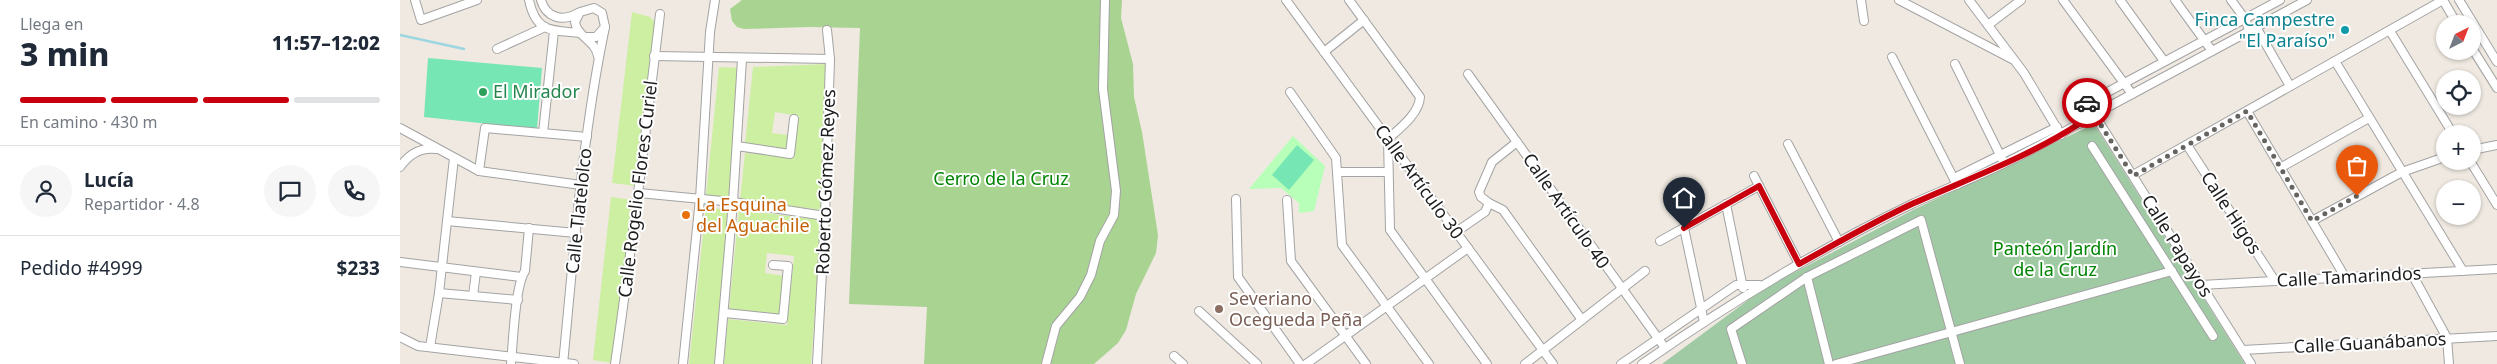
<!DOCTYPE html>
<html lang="es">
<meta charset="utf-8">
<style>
:root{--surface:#fff;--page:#f6f6f7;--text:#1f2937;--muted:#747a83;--line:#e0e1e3;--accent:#c9000d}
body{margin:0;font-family:"Noto Sans",sans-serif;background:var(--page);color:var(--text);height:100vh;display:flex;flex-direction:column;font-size:19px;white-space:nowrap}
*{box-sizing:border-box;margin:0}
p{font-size:16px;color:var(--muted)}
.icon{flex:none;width:28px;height:28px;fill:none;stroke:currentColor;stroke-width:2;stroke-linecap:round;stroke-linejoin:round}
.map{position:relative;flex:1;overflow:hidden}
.details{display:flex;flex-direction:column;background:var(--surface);width:400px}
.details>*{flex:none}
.needle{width:32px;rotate:42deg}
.buttons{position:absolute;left:2036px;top:15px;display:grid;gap:10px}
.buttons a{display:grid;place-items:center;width:45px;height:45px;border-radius:50%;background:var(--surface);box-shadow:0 1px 4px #0004;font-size:25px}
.pin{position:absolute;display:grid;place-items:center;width:42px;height:42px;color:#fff;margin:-51px -21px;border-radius:50% 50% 50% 0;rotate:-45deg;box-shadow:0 0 5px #0007}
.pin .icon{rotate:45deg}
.courier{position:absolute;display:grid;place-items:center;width:50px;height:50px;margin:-25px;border:4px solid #c9000d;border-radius:50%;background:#fff;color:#222;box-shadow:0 1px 6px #0007}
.overview em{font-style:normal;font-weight:800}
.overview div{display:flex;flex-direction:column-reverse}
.overview{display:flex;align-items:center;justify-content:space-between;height:85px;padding:0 20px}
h1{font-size:32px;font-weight:800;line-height:38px}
.bar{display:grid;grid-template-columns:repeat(4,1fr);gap:8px 5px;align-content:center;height:60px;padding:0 20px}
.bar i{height:6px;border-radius:4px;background:var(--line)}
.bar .on{background:var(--accent)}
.bar p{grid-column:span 4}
.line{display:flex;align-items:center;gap:12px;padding:0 20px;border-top:1px solid var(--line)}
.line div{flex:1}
.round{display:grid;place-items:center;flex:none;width:52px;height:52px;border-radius:26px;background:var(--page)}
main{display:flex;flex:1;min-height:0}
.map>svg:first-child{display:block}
.grass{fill:#cdefa1}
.forest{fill:#a9d391}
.cemetery{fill:#a0caa3}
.park{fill:#b8ffb9}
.pitch{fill:#76e7b4}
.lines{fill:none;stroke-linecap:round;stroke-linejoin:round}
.stream{stroke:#9cd6e1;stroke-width:2.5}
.minor-casing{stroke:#a3a3a3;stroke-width:10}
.minor{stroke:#fff;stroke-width:8}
.done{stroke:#666461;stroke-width:5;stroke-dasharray:0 9}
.route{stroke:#c9000d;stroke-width:6}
.culture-dot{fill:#0f9aa8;stroke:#fff;stroke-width:2}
.leisure-dot{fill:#2e9e5b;stroke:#fff;stroke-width:2}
.food-dot{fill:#e8710a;stroke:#fff;stroke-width:2}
.education-dot{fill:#8d6e63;stroke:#fff;stroke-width:2}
.labels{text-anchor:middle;stroke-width:4;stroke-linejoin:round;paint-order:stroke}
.culture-label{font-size:18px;fill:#0d838f;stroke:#fff;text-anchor:end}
.leisure-label{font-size:18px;fill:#27864d;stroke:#fff;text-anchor:start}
.park-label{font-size:18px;fill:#008403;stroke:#fff}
.street-label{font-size:18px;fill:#1c1c1c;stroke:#fff}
.food-label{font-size:18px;fill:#c56008;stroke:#fff;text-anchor:start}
.education-label{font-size:18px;fill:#785e54;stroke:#fff;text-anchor:start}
</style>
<main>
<section class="details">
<div class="overview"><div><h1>3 min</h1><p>Llega en</p></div><em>11:57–12:02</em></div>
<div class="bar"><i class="on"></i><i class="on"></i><i class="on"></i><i></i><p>En camino · 430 m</p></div>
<div class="line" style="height:90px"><a class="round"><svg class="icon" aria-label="person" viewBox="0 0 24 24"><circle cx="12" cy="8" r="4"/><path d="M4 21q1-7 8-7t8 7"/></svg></a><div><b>Lucía</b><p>Repartidor · 4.8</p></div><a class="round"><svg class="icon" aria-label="chat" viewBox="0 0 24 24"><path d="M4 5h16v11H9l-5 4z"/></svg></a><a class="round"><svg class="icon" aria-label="phone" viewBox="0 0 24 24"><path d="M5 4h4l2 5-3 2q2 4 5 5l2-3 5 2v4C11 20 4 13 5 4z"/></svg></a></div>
<div class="line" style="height:65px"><div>Pedido #4999</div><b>$233</b></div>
</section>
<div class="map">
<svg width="2097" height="364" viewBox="0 0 2097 364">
<rect width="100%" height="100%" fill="#efe9e1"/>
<g class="grass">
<polygon points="232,12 250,17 254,21 255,25 236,186 212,183"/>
<polygon points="427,64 422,210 340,200 345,153 394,158 399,116 375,112 372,133 388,135 387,149 345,144 353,67"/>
<polygon points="319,67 344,68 331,199 306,195"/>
<polygon points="211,197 233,200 213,363 193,360"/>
<polygon points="306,207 330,210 314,364 289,364"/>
<polygon points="339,210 422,220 411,364 324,364 328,319 387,325 394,256 367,253 365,273 384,276 379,315 329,309"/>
</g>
<polygon class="forest" points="342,0 722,0 721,18 733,64 734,97 742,132 758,235 756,253 736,294 726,330 718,343 694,364 524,364 527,307 449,304 460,28 409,27 344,29 337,27 332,21 330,9"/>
<polygon class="cemetery" points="1694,124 1845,364 1262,364 1363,289 1513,210"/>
<polygon class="park" points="893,136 925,166 914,211 899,213 899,203 881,188 849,189"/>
<g class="pitch">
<polygon points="28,58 142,68 137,129 24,117"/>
<polygon points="897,145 914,160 889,190 872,175"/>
</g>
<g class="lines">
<polyline class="stream" points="0,35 64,49"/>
<defs>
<g id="minor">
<polyline points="15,0 21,20 77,0"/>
<path d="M129 0C136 33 151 30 180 33"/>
<path d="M141 0C146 18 163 22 178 13"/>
<polyline points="886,0 1153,364"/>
<path d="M949 0 1020 97C1019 114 1000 128 988 139L990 230 1087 364"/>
<polyline points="1461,0 1464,21"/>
<polyline points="1499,0 1612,59"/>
<polyline points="1569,0 1624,73 1661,135"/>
<polyline points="1663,0 1732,94"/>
<polyline points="1720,0 1764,61"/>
<polyline points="1775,0 1812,51"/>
<polyline points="1831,0 1845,19 1850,32"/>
<polyline points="2043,0 2057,24"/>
<polyline points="2059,0 2097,62"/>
<polyline points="1588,25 1621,0"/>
<polyline points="1856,27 1890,86"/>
<polyline points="1990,31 2053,134"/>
<path d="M186 37H196L205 27 202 13 194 8 180 12 175 22C177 37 195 40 198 56"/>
<polyline points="2072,48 2097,88"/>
<polyline points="97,49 145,27"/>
<polyline points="924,52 964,20"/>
<polyline points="254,56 430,59"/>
<polyline points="1492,57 1557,185"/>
<polyline points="1935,61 2063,271"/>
<polyline points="1555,64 1603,161"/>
<polyline points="1068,74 1265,348"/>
<polyline points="890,92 936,158 942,245 1029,364"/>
<polyline points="1687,103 1851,364"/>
<polyline points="1847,111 1945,277"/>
<polyline points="1679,124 1679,116 1687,103 1880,0"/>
<polyline points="0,128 79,171 181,185"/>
<polyline points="143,133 154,31"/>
<polyline points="1388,144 1439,242"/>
<polyline points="1787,145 1875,281"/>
<polyline points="337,146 390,154 394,119"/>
<polyline points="1692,146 1813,336"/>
<polyline points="2072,150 2097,145"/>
<polyline points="2070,161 2097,205"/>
<path d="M0 167C9 154 20 147 36 149"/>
<polyline points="1880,168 1969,118"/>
<polyline points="79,171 85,128 187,137"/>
<polyline points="937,172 988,172"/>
<polyline points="1733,175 2043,0"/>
<polyline points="1354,176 1399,264"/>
<polyline points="1554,178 1657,127"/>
<polyline points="239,193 333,202 425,216"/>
<polyline points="836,199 838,277 900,364"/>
<polyline points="887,200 891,261 966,364"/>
<polyline points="1089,203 1103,210 1182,320"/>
<polyline points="1326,204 1343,288"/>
<polyline points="47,221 176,233"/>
<polyline points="1912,221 2002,172 2045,157"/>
<polyline points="1284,228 1304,322"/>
<polyline points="1056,232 1085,212 1089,203 1081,197 1079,192 1092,162 1117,142"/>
<polyline points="1260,241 1359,186"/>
<polyline points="0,262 121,277"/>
<polyline points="2012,274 2047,338 2049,364"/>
<polyline points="1407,277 1429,364"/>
<polyline points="1801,285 2097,269"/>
<polyline points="39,293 118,300"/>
<polyline points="73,296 76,272"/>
<polyline points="799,311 857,364"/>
<polyline points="325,313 383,319 388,266 373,265"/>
<polyline points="0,337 18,346 174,364"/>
<polyline points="30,347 39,293 54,158"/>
<polyline points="1843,350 2097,336"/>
<polyline points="774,356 783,364"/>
<path d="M111 364C113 343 115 286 125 271L129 228"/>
<path d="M163 364C174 252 182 137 205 27"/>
<path d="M215 364C232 247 246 131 260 14"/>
<polyline points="283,364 300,199 310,32 315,0"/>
<polyline points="319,364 333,202 342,59"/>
<polyline points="417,364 425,216 430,59 427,30"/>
<polyline points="646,364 656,326 680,297 691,275 700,241 714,215 716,191 703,89 705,0"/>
<polyline points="906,364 1068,248"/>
<polyline points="1125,364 1245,271"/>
<polyline points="1221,364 1336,285 1359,285"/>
<path d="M1242 364C1328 304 1417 250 1512 204 1542 190 1575 178 1605 163 1636 148 1665 132 1695 114L1907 0"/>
<polyline points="1342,364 1331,329 1407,277 1521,220 1560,364"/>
<polyline points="1436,364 1772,271"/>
</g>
</defs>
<use href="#minor" class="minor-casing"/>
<use href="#minor" class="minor"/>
</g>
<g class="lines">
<polyline class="done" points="1687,103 1733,176 1847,111 1912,221 1957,196"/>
<path class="route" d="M1284 228 1359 186 1399 264C1437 243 1475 221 1514 203 1570 178 1628 157 1679 124V116L1687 103"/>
</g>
<circle class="culture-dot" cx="1945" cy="30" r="5"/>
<circle class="leisure-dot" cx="83" cy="92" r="5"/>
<circle class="food-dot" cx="286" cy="215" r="5"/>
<circle class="education-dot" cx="819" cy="309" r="5"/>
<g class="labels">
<g class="culture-label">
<text x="1935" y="26">Finca Campestre<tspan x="1935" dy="21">"El Paraíso"</tspan></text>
</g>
<g class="leisure-label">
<text x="93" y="98">El Mirador</text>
</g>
<g class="park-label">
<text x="601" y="185">Cerro de la Cruz</text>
<text x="1655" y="255">Panteón Jardín<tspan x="1655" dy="21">de la Cruz</tspan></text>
</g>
<g class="street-label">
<text transform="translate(426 182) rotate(-88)" y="6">Roberto Gómez Reyes</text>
<text transform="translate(1019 182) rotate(54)" y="6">Calle Artículo 30</text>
<text transform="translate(238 189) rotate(-83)" y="6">Calle Rogelio Flores Curiel</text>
<text transform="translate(179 211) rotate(-84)" y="6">Calle Tlatelolco</text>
<text transform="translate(1166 211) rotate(55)" y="6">Calle Artículo 40</text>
<text transform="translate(1831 213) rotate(57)" y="6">Calle Higos</text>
<text transform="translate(1777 246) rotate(58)" y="6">Calle Papayos</text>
<text transform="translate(1949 277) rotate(-3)" y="6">Calle Tamarindos</text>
<text transform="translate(1970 343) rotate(-3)" y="6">Calle Guanábanos</text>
</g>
<g class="food-label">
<text x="296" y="211">La Esquina<tspan x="296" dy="21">del Aguachile</tspan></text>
</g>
<g class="education-label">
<text x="829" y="305">Severiano<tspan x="829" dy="21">Ocegueda Peña</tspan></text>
</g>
</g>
</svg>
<div class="buttons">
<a><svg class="needle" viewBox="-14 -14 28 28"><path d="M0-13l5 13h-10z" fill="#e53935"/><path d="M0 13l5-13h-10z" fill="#747a83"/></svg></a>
<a><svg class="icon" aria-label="locate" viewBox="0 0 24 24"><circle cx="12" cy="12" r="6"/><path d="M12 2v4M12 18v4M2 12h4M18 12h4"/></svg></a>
<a>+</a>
<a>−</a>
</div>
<div class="pin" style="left:1957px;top:196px;background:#ea580c"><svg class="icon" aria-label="bag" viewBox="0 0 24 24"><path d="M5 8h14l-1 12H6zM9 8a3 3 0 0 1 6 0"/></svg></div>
<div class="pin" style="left:1284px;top:228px;background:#1f2937"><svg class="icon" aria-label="home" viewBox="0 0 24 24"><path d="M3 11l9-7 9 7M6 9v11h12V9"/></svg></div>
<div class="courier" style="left:1687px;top:103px"><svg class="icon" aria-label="car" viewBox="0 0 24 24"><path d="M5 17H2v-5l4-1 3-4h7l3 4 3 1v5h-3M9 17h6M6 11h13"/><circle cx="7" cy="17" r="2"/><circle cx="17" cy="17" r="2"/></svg></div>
</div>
</main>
